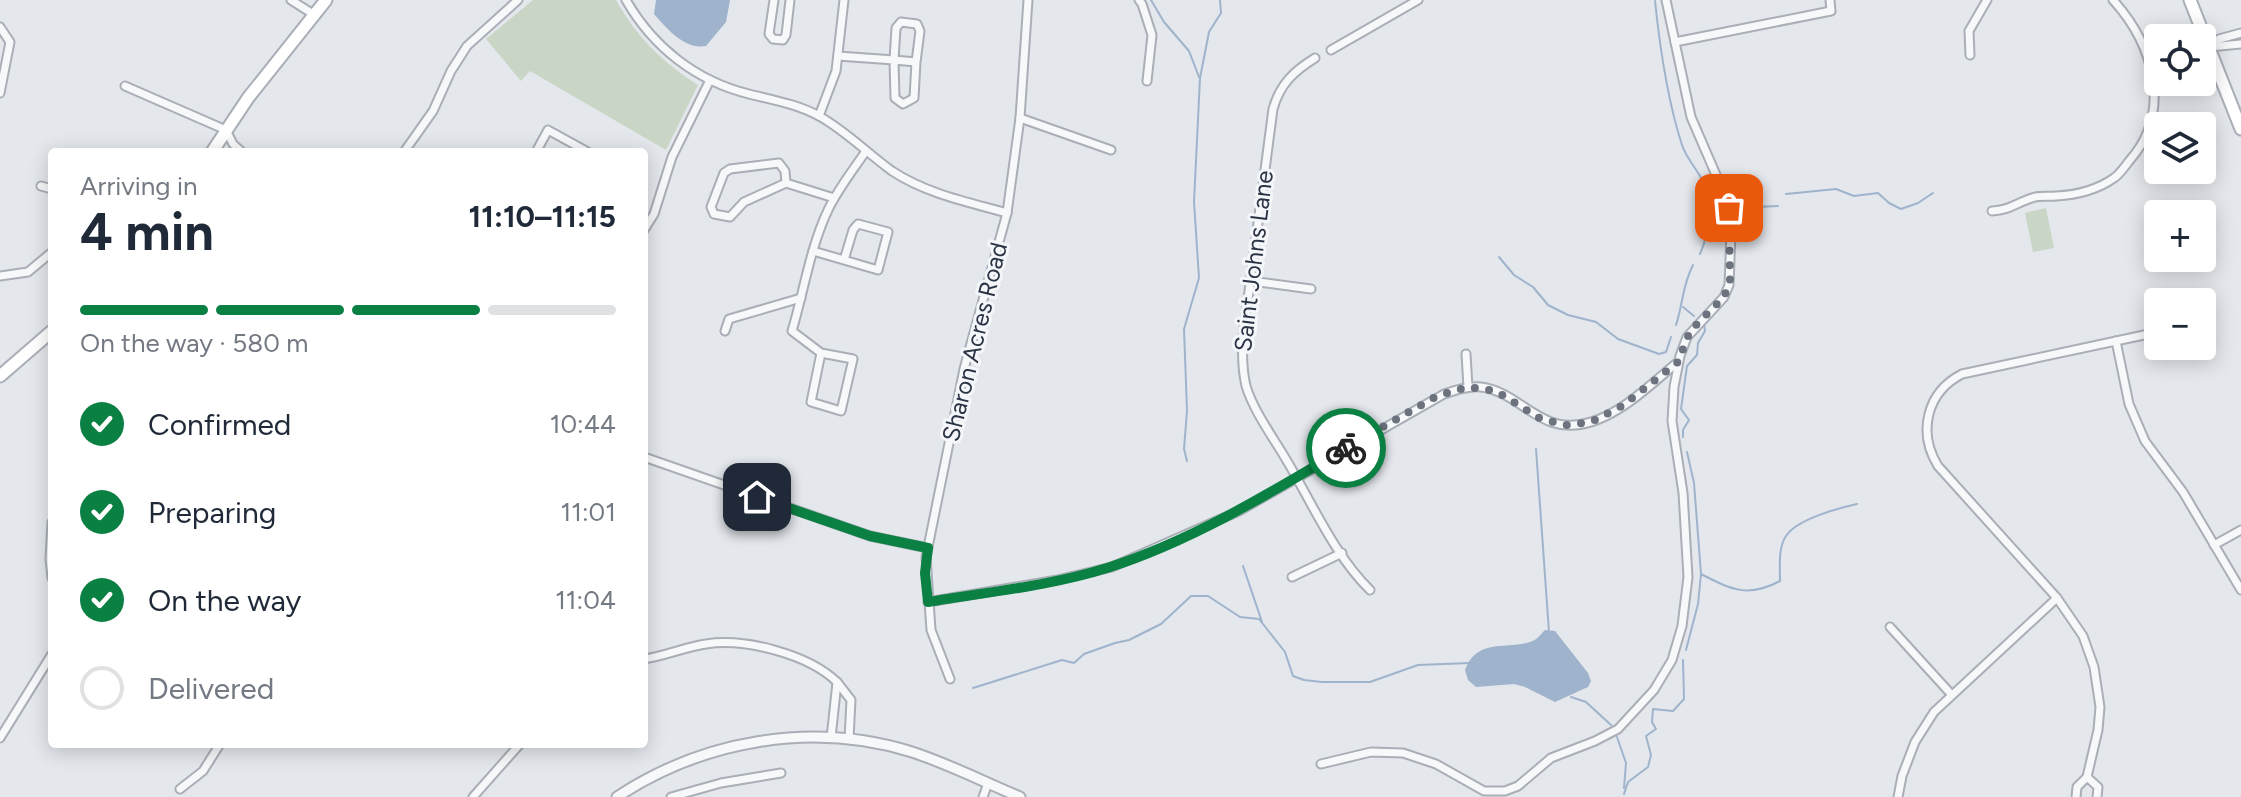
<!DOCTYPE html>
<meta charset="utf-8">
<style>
:root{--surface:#fff;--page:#f6f6f7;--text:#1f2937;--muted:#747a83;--line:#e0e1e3;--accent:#0b8043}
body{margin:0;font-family:Figtree,sans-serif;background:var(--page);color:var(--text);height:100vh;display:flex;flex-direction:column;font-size:30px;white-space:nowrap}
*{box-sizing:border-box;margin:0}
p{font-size:26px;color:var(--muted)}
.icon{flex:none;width:44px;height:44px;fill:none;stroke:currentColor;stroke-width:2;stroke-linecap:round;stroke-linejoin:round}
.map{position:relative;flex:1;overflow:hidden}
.drawer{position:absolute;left:48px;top:148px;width:600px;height:600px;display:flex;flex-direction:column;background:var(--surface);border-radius:8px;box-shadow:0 4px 20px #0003}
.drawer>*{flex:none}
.controls{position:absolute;left:2144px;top:24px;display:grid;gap:16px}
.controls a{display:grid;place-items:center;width:72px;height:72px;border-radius:8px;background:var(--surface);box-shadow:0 4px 20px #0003;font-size:40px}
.pin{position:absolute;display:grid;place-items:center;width:68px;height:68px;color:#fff;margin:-34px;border-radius:16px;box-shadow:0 4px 12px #0006}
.courier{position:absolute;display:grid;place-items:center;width:80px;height:80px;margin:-40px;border:6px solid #0b8043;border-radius:50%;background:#fff;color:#222;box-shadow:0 2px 10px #0007}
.overview em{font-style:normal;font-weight:700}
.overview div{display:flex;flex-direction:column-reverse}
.overview{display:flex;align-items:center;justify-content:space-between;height:136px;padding:0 32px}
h1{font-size:52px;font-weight:700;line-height:60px}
.bar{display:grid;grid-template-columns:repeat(4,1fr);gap:12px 8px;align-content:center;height:96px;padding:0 32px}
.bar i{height:10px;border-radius:6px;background:var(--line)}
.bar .on{background:var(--accent)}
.bar p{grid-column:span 4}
ol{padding:0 32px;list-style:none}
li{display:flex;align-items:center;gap:24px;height:88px}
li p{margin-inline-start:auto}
li .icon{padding:8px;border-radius:50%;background:var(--accent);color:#fff;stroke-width:4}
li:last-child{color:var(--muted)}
li i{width:44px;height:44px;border:4px solid var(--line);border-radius:50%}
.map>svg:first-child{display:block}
.green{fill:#c9d6c5}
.water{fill:#9fb4cc}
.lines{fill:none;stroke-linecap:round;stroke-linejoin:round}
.stream{stroke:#9fb4cc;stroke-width:2}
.minor-casing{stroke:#a9aeb7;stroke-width:11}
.tertiary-casing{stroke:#a9aeb7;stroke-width:13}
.secondary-casing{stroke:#a9aeb7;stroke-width:15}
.minor{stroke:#f7f8fa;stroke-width:7}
.tertiary{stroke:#f7f8fa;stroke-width:9}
.secondary{stroke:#fff;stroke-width:11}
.done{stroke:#6c737f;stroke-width:8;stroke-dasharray:0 14.4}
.route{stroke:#0b8043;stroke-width:10}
.labels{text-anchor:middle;stroke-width:6;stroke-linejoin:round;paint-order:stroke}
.street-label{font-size:24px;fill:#2b3445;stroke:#f4f6f9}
</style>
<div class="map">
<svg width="2241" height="797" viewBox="0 0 2241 797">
<rect width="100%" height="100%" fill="#e4e7ec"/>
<g class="green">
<path d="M533 0H616C636 36 663 63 698 85L666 150 530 71 521 81 486 39Z"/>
<polygon points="2046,208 2054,248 2033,252 2025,213"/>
</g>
<g class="water">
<path d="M656 0H730L726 22 706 46C685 50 667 29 654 14Z"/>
<path d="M1545 630 1555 631 1588 673 1591 681 1588 687 1555 702 1525 687 1514 684 1476 687 1468 680 1465 670C1477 638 1505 650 1530 642 1537 640 1540 635 1545 630Z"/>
</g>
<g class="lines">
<g class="stream">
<polyline points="1151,0 1164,22 1189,51 1199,77"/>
<path d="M1655 1C1660 49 1667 99 1682 145 1688 163 1704 175 1707 194 1709 213 1708 237 1700 254"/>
<polyline points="1786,194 1836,189 1854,196 1878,193 1889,203 1901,209 1918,203 1933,193"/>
<polyline points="1709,208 1722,208"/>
<polyline points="1735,208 1778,206"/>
<polyline points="1499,257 1514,275 1533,287 1548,305 1568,315 1596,322 1618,339 1659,354 1666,352 1671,337"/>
<polyline points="1683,307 1694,316"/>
<path d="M1676 325C1683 304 1682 286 1693 265"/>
<polyline points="1683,437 1683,430 1689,420 1681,409 1687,366 1697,355 1698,343 1705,331 1704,324"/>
<polyline points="1536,449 1549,632"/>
<polyline points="1187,461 1184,449 1187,411 1184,329 1199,278 1194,202 1200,78 1209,32 1221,13 1220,0"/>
<polyline points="1243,566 1262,622"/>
<path d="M1701 574C1732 590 1748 598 1780 581 1780 566 1778 548 1786 536 1797 519 1839 508 1857 504"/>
<polyline points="1686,650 1698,604 1701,574 1694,483 1687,452"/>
<polyline points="973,688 1062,660 1074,663 1084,654 1115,643 1129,640 1161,624 1191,596 1208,596 1240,617 1259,619 1285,652 1293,676 1304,680 1322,682 1370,682 1418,665 1470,663"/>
<polyline points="1571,697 1586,702 1611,725"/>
<polyline points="1617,737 1626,763 1624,788"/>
<polyline points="1624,794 1628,782 1648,767 1651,755 1646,736 1656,729 1652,722 1653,709 1673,711 1684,699 1683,660"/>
</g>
<defs>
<g id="minor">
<polyline points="291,0 313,14"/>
<path d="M626 0C653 47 696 81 749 94 773 100 797 104 819 116 846 131 867 153 892 171 927 194 968 202 1007 213"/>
<polyline points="774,0 769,34 773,39 783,40 786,35 790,0"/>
<polyline points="1139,0 1142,4 1152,35 1147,81"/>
<polyline points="0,27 10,42 0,93"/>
<polyline points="1675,42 1831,11 1830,0"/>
<polyline points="2209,47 2241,44"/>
<polyline points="1331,50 1418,0"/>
<polyline points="2202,50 2219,39 2241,33"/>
<polyline points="1970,55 1969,31 1987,0"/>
<polyline points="838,56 894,60 895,98 903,104 914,98 916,62 894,60 896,28 901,22 917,24 920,31 916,62"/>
<path d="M1315 58C1294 71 1280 84 1273 109L1243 337C1242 354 1242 369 1246 386 1254 412 1273 437 1287 461 1312 503 1335 556 1370 590"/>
<polyline points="125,86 226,130 233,144 242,152"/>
<polyline points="819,116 836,71 844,0"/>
<polyline points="1020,118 1111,150"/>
<polyline points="404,152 433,111 451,71 467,46 518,0"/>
<polyline points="536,152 548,130 588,152"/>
<polyline points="786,183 785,171 779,163 730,169 724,173 711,207 714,214 730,217 744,202 786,183 834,198"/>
<polyline points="41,186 52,189"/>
<path d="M1992 211C2010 210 2016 203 2032 198 2039 195 2049 197 2056 196 2076 195 2097 190 2114 178 2120 174 2125 166 2130 160 2173 111 2153 44 2113 0"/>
<polyline points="644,230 654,214 672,157 710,80"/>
<polyline points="813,251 878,270 888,232 858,224 853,230 844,260"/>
<polyline points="0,276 28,272 52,252"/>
<polyline points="1251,281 1311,289"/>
<polyline points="725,331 729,319 801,298"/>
<polyline points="2116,341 2129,404 2145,441 2183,492 2241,590"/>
<path d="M821 353 811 402 841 411 853 359 821 353 792 331C804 291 810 248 828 210 838 189 853 170 866 151"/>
<polyline points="1466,354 1468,387"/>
<polyline points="644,457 870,536 928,548"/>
<polyline points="52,522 50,559 52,578"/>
<polyline points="2214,545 2241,530"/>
<polyline points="1292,577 1342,553"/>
<path d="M928 602 1057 580 1112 567 1239 511 1444 394C1456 390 1468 386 1481 387 1522 392 1540 438 1591 422 1624 412 1652 383 1678 362"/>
<polyline points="1890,627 1951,694"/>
<path d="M644 659C665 656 685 647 706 644 745 638 808 654 837 682"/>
<polyline points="950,679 931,630 926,557 964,369 1007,213 1020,118 1028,0"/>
<polyline points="0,738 52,654"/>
<polyline points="831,738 837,682 851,700 849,739"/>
<polyline points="1321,764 1371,752 1403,753 1436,764 1484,791 1505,791 1518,786 1551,758 1595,741 1618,729 1654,690 1672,660 1682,626 1688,577 1683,493 1672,421 1674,387 1680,356 1687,337 1724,297 1729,285 1731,233 1726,198 1691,117 1666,0"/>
<path d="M2087 777 2098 730 2100 707 2094 667 2083 636 2057 598 1938 466C1917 432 1927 392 1962 374L2158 332"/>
<polyline points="2087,777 2098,787 2097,797"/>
<polyline points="180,789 203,771 220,744"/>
<polyline points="473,797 520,744"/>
<polyline points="671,797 721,783 781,773"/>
<polyline points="983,797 988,783"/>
<polyline points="1898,797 1902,776 1915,742 1934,712 2057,598"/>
<polyline points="2076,797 2077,787 2087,777"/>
</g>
<path id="tertiary" d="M617 797C703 740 812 721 912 752 949 764 984 782 1020 797"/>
<g id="secondary">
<polyline points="2190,0 2241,129"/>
<polyline points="212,152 248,98 326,0"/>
<polyline points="0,376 52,331"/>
</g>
</defs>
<use href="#minor" class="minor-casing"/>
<use href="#tertiary" class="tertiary-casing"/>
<use href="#secondary" class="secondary-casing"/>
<use href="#minor" class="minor"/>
<use href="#tertiary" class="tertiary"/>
<use href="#secondary" class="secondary"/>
</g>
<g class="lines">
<polyline class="done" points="1346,448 1437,396 1468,387 1496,391 1541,419 1567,425 1591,422 1622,406 1678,362 1690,331 1724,297 1730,281 1729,208"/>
<path class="route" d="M757 497 870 536 928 548 925 573 928 602C987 592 1050 586 1107 568 1190 542 1272 492 1346 448"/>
</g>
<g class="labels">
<g class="street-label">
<text transform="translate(1254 261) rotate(-83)" y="8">Saint Johns Lane</text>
<text transform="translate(975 342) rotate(-76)" y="8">Sharon Acres Road</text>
</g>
</g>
</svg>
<div class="controls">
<a><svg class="icon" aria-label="locate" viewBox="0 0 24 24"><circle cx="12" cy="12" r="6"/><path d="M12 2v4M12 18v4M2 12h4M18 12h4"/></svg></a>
<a><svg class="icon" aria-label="layers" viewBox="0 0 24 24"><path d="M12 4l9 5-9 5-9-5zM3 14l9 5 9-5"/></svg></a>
<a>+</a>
<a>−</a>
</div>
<div class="pin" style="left:1729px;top:208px;background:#ea580c"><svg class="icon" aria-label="bag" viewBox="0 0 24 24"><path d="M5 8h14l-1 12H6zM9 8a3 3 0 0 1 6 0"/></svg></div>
<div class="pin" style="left:757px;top:497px;background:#1f2937"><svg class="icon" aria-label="home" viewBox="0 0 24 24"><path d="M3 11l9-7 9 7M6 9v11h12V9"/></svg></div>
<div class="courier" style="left:1346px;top:448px"><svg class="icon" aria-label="bike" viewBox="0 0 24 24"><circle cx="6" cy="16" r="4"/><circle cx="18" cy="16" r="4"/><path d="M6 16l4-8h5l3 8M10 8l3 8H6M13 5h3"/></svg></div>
<section class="drawer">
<div class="overview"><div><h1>4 min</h1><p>Arriving in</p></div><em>11:10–11:15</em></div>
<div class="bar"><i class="on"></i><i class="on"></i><i class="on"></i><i></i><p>On the way · 580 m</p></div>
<ol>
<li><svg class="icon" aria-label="check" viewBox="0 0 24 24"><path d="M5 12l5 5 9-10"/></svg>Confirmed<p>10:44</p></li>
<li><svg class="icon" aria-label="check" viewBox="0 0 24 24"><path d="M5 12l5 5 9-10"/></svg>Preparing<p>11:01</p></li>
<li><svg class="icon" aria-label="check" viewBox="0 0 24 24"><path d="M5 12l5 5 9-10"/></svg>On the way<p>11:04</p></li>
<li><i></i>Delivered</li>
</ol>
</section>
</div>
